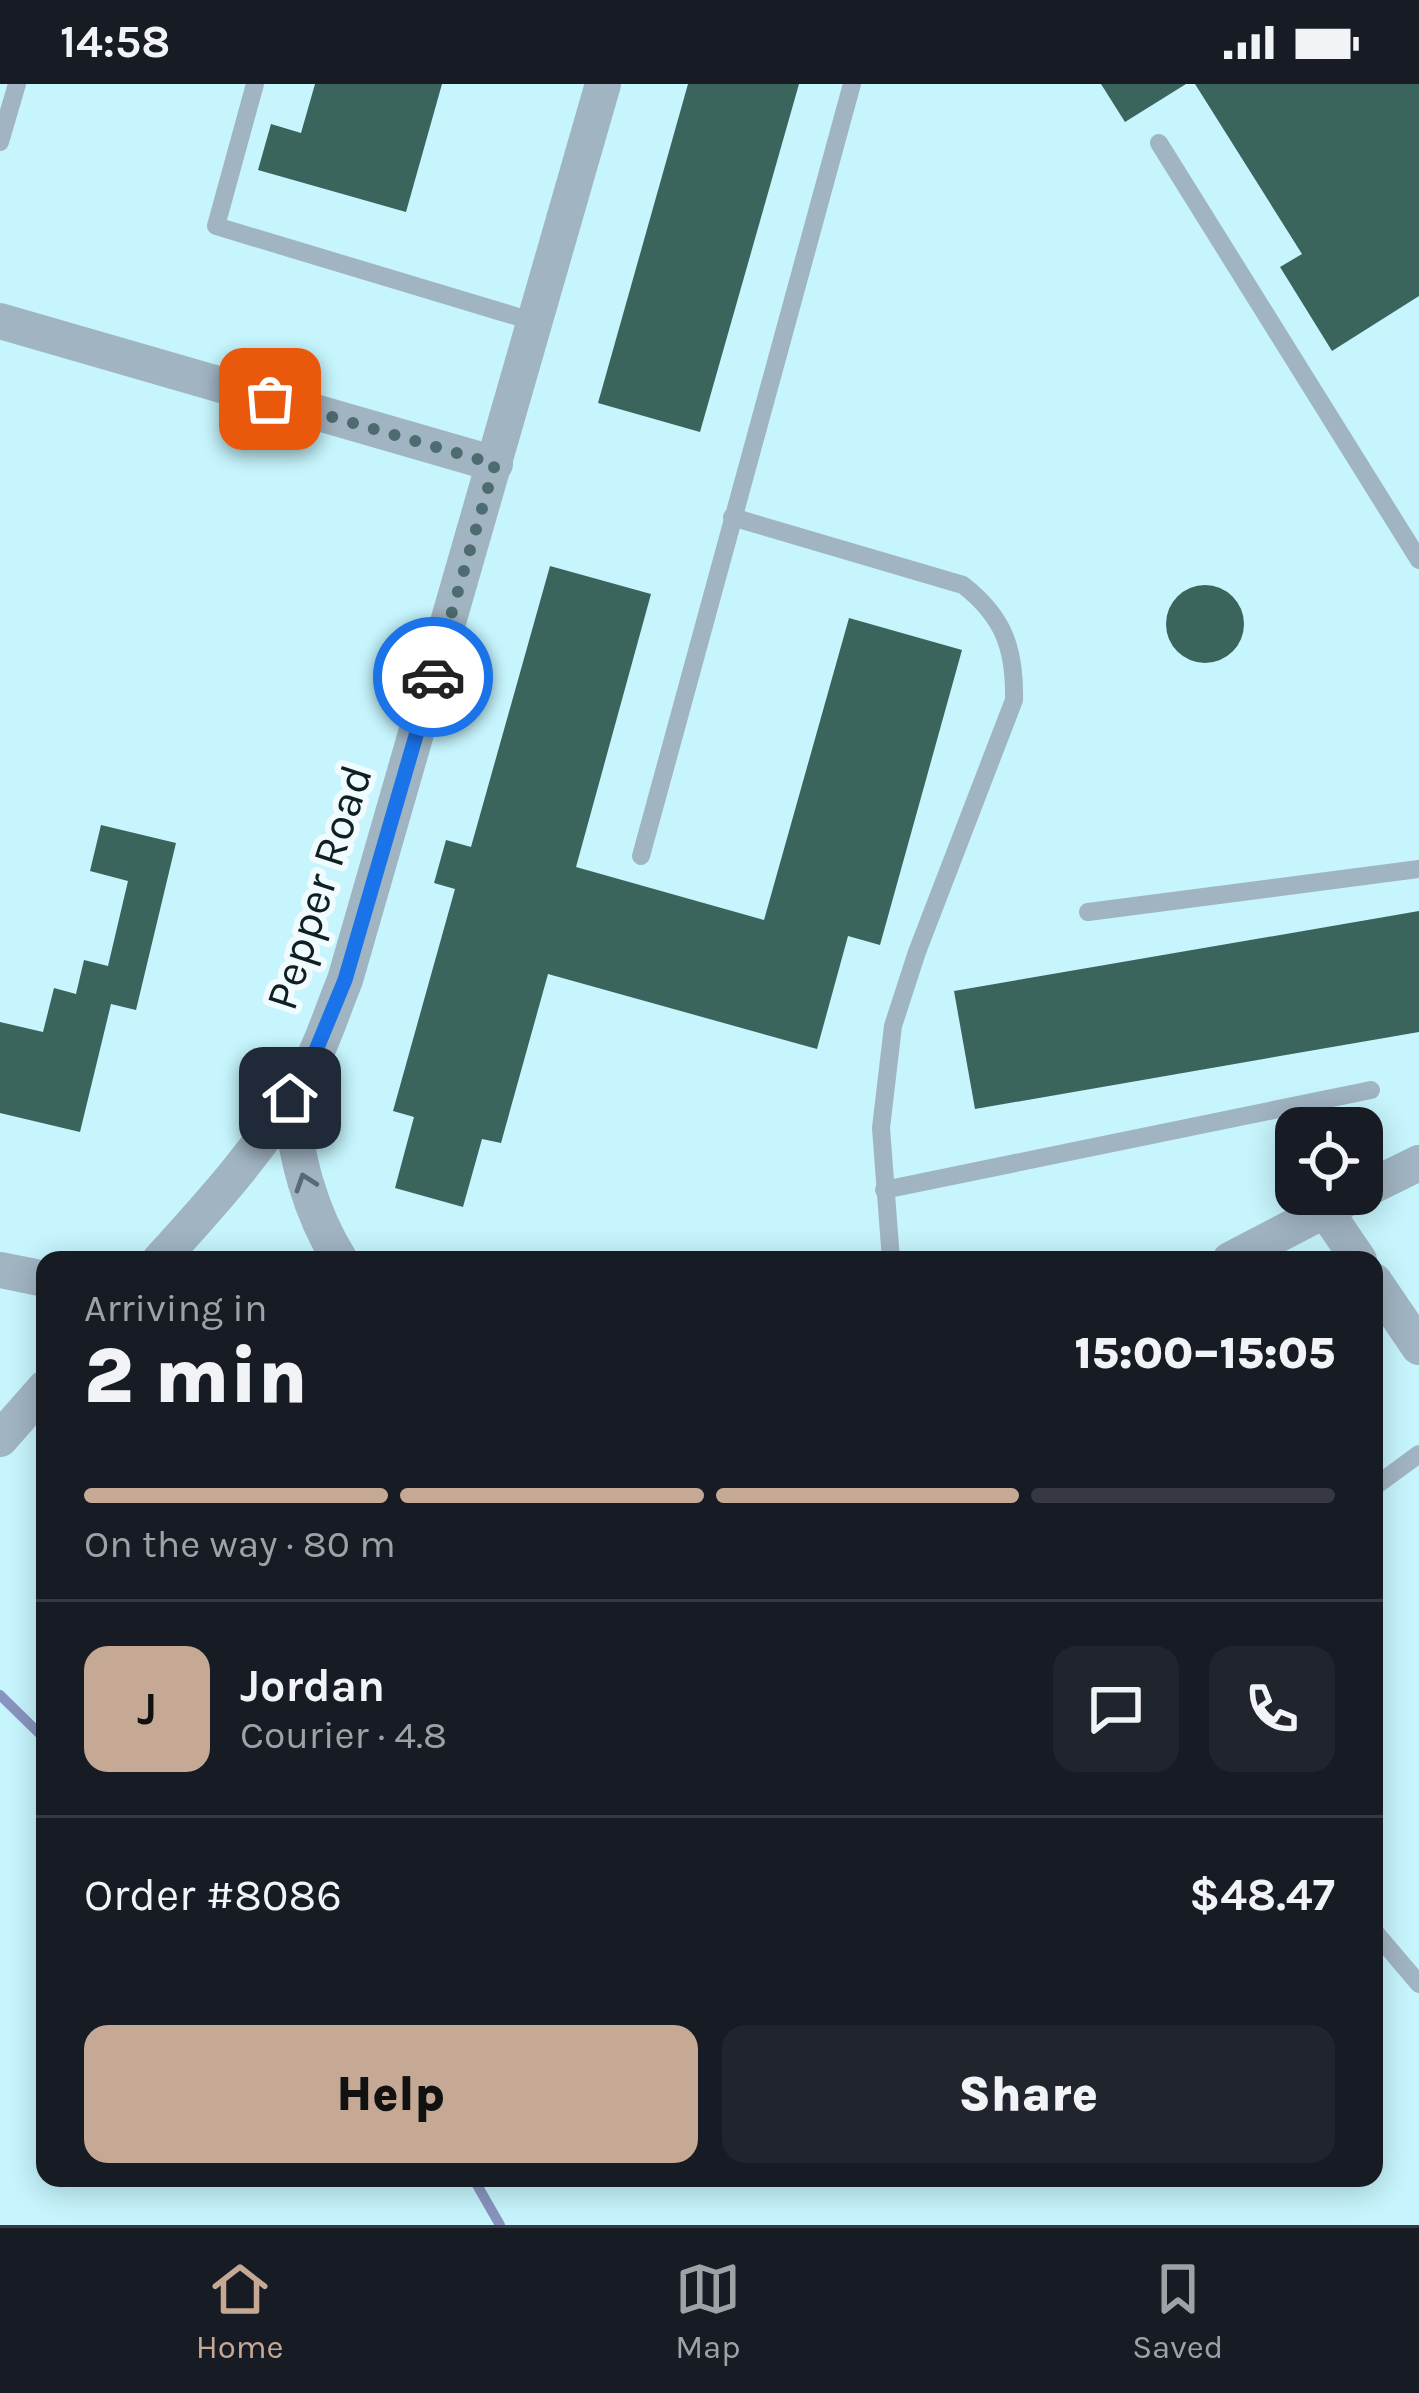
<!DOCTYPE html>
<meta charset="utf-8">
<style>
:root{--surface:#171b24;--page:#20242c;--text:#f1f3f6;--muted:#9ea1a6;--line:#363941;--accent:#c6a995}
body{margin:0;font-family:Karla,sans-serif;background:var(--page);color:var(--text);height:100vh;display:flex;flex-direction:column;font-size:45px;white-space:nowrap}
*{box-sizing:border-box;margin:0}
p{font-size:39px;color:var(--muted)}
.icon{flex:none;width:66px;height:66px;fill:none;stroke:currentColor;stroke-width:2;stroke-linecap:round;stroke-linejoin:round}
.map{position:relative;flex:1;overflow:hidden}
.side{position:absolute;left:36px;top:1167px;width:1347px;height:936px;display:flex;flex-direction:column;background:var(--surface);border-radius:24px;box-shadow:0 6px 30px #0003}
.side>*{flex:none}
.tools{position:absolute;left:1275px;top:1023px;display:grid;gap:24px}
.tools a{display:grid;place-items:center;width:108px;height:108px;border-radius:24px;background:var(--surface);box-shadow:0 6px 30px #0003;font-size:60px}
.pin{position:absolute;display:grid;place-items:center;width:102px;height:102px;color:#fff;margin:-51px;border-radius:24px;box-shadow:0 6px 18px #0006}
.courier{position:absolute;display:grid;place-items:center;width:120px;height:120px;margin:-60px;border:9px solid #1a73e8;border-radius:50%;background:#fff;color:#222;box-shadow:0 3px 15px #0007}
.summary em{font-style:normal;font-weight:800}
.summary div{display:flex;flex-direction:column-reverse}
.summary{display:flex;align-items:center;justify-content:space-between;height:204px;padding:0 48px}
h1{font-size:78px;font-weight:800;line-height:90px}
.bar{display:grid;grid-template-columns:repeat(4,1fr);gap:18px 12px;align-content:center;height:144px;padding:0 48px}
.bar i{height:15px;border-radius:9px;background:var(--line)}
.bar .on{background:var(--accent)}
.bar p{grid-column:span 4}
.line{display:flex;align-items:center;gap:30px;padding:0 48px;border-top:3px solid var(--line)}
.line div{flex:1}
.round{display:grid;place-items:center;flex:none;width:126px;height:126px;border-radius:24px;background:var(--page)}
.button{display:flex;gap:24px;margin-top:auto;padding:24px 48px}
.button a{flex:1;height:138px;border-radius:24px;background:var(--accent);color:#111;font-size:48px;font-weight:800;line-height:138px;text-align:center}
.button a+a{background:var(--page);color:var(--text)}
.status{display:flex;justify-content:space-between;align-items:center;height:84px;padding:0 60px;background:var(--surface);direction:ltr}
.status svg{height:33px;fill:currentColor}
.menu{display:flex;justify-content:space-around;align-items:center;height:168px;border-top:3px solid var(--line);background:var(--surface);font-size:33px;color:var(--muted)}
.menu a{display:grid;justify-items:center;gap:6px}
.menu .on{color:var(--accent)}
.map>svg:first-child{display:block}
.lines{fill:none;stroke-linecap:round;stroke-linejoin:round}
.stream{stroke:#8894bf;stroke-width:10}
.building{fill:#3b655c}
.lane{stroke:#a1b4c2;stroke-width:18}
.street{stroke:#a1b4c2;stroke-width:36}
.oneway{stroke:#586a72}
.done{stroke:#4e6b6f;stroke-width:12;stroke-dasharray:0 21.6}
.route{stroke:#1a73e8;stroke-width:15}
.labels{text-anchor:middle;stroke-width:12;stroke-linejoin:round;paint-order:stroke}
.street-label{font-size:45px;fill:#0e2023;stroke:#f1fafc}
</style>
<div class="status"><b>14:58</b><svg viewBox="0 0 49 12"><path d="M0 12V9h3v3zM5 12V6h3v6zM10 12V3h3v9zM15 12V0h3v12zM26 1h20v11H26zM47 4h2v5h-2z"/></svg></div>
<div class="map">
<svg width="1419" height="2141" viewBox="0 0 1419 2141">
<rect width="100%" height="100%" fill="#c6f5fd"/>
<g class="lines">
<g class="stream">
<polyline points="0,1611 45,1655"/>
<polyline points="473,2094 500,2141"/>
</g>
</g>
<g class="building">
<polygon points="315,0 442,0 406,128 258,86 271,40 301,49"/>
<polygon points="688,0 799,0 700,348 598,319"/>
<polygon points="1101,0 1186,0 1125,38"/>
<polygon points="1195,0 1419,0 1419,212 1332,267 1280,183 1302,170"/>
<polygon points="550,482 651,510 576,783 764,836 849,534 962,566 880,861 848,852 817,965 548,890 501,1059 482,1055 463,1123 395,1104 414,1033 393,1027 455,805 434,799 446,756 471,763"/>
<circle cx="1205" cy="540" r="39"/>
<polygon points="101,741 176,759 136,926 111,920 80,1048 0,1029 0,938 43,948 54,904 76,910 84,876 108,882 128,797 90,787"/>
<polygon points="1419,827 1419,948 975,1025 954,907"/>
</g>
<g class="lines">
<g class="lane">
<polyline points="255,0 216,142 535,238"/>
<polyline points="0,58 17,0"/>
<polyline points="1159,59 1419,476"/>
<path d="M732 433 963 501C1004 533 1015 565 1014 616L917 868 893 942 881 1044 891 1176"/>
<polyline points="641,772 852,0"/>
<polyline points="1088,828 1419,785"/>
<polyline points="884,1106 1371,1006"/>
<polyline points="1374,1403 1419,1370"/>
<polyline points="1374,1847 1419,1900"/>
</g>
<g class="street">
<polyline points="0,237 495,380"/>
<path d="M289 1014C297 1073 308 1125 340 1176"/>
<polyline points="1362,1107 1419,1079"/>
<polyline points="1325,1126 1359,1176"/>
<path d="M160 1176C213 1118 265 1060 305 991 322 962 332 927 345 896L603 0"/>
<polyline points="1230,1176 1356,1110"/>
<polyline points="0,1186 45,1195"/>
<polyline points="1374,1197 1419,1263"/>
<polyline points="0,1355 45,1304"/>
</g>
</g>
<defs><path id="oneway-chevron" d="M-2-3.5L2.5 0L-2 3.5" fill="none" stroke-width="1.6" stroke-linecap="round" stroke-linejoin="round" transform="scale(3)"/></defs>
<use class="oneway" href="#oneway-chevron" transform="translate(305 1098) rotate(-109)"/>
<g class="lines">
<polyline class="done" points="270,315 495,380 433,593"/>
<polyline class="route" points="290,1014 307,988 345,896 433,593"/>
</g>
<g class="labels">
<g class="street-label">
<text transform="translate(318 803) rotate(-72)" y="16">Pepper Road</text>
</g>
</g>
</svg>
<div class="tools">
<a><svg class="icon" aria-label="locate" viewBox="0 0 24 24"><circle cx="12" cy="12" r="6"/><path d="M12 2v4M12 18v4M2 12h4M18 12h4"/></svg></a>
</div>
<div class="pin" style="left:270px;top:315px;background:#ea580c"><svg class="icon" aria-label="bag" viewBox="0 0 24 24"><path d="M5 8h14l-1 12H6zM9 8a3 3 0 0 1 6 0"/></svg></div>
<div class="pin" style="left:290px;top:1014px;background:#1f2937"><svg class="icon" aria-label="home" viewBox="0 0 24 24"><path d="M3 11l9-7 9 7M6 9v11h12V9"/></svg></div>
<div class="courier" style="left:433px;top:593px"><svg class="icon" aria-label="car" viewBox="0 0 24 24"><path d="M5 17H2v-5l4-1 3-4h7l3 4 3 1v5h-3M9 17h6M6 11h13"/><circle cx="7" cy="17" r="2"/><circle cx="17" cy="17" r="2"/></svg></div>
<section class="side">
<div class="summary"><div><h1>2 min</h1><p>Arriving in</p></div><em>15:00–15:05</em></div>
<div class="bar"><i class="on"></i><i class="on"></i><i class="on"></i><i></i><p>On the way · 80 m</p></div>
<div class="line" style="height:216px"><b class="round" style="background:var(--accent);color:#111">J</b><div><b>Jordan</b><p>Courier · 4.8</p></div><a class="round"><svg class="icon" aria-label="chat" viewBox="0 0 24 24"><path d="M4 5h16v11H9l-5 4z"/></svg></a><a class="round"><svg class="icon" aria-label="phone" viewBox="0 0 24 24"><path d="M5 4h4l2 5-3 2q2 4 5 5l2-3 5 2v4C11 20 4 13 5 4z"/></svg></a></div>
<div class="line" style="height:156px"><div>Order #8086</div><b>$48.47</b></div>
<div class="button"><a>Help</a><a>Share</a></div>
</section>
</div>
<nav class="menu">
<a class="on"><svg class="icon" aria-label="home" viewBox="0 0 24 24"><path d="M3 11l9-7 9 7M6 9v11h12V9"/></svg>Home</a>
<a><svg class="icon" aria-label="map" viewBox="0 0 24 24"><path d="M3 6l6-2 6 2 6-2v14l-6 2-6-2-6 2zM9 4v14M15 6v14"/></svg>Map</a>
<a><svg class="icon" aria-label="saved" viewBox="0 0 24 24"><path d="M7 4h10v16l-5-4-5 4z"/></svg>Saved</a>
</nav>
